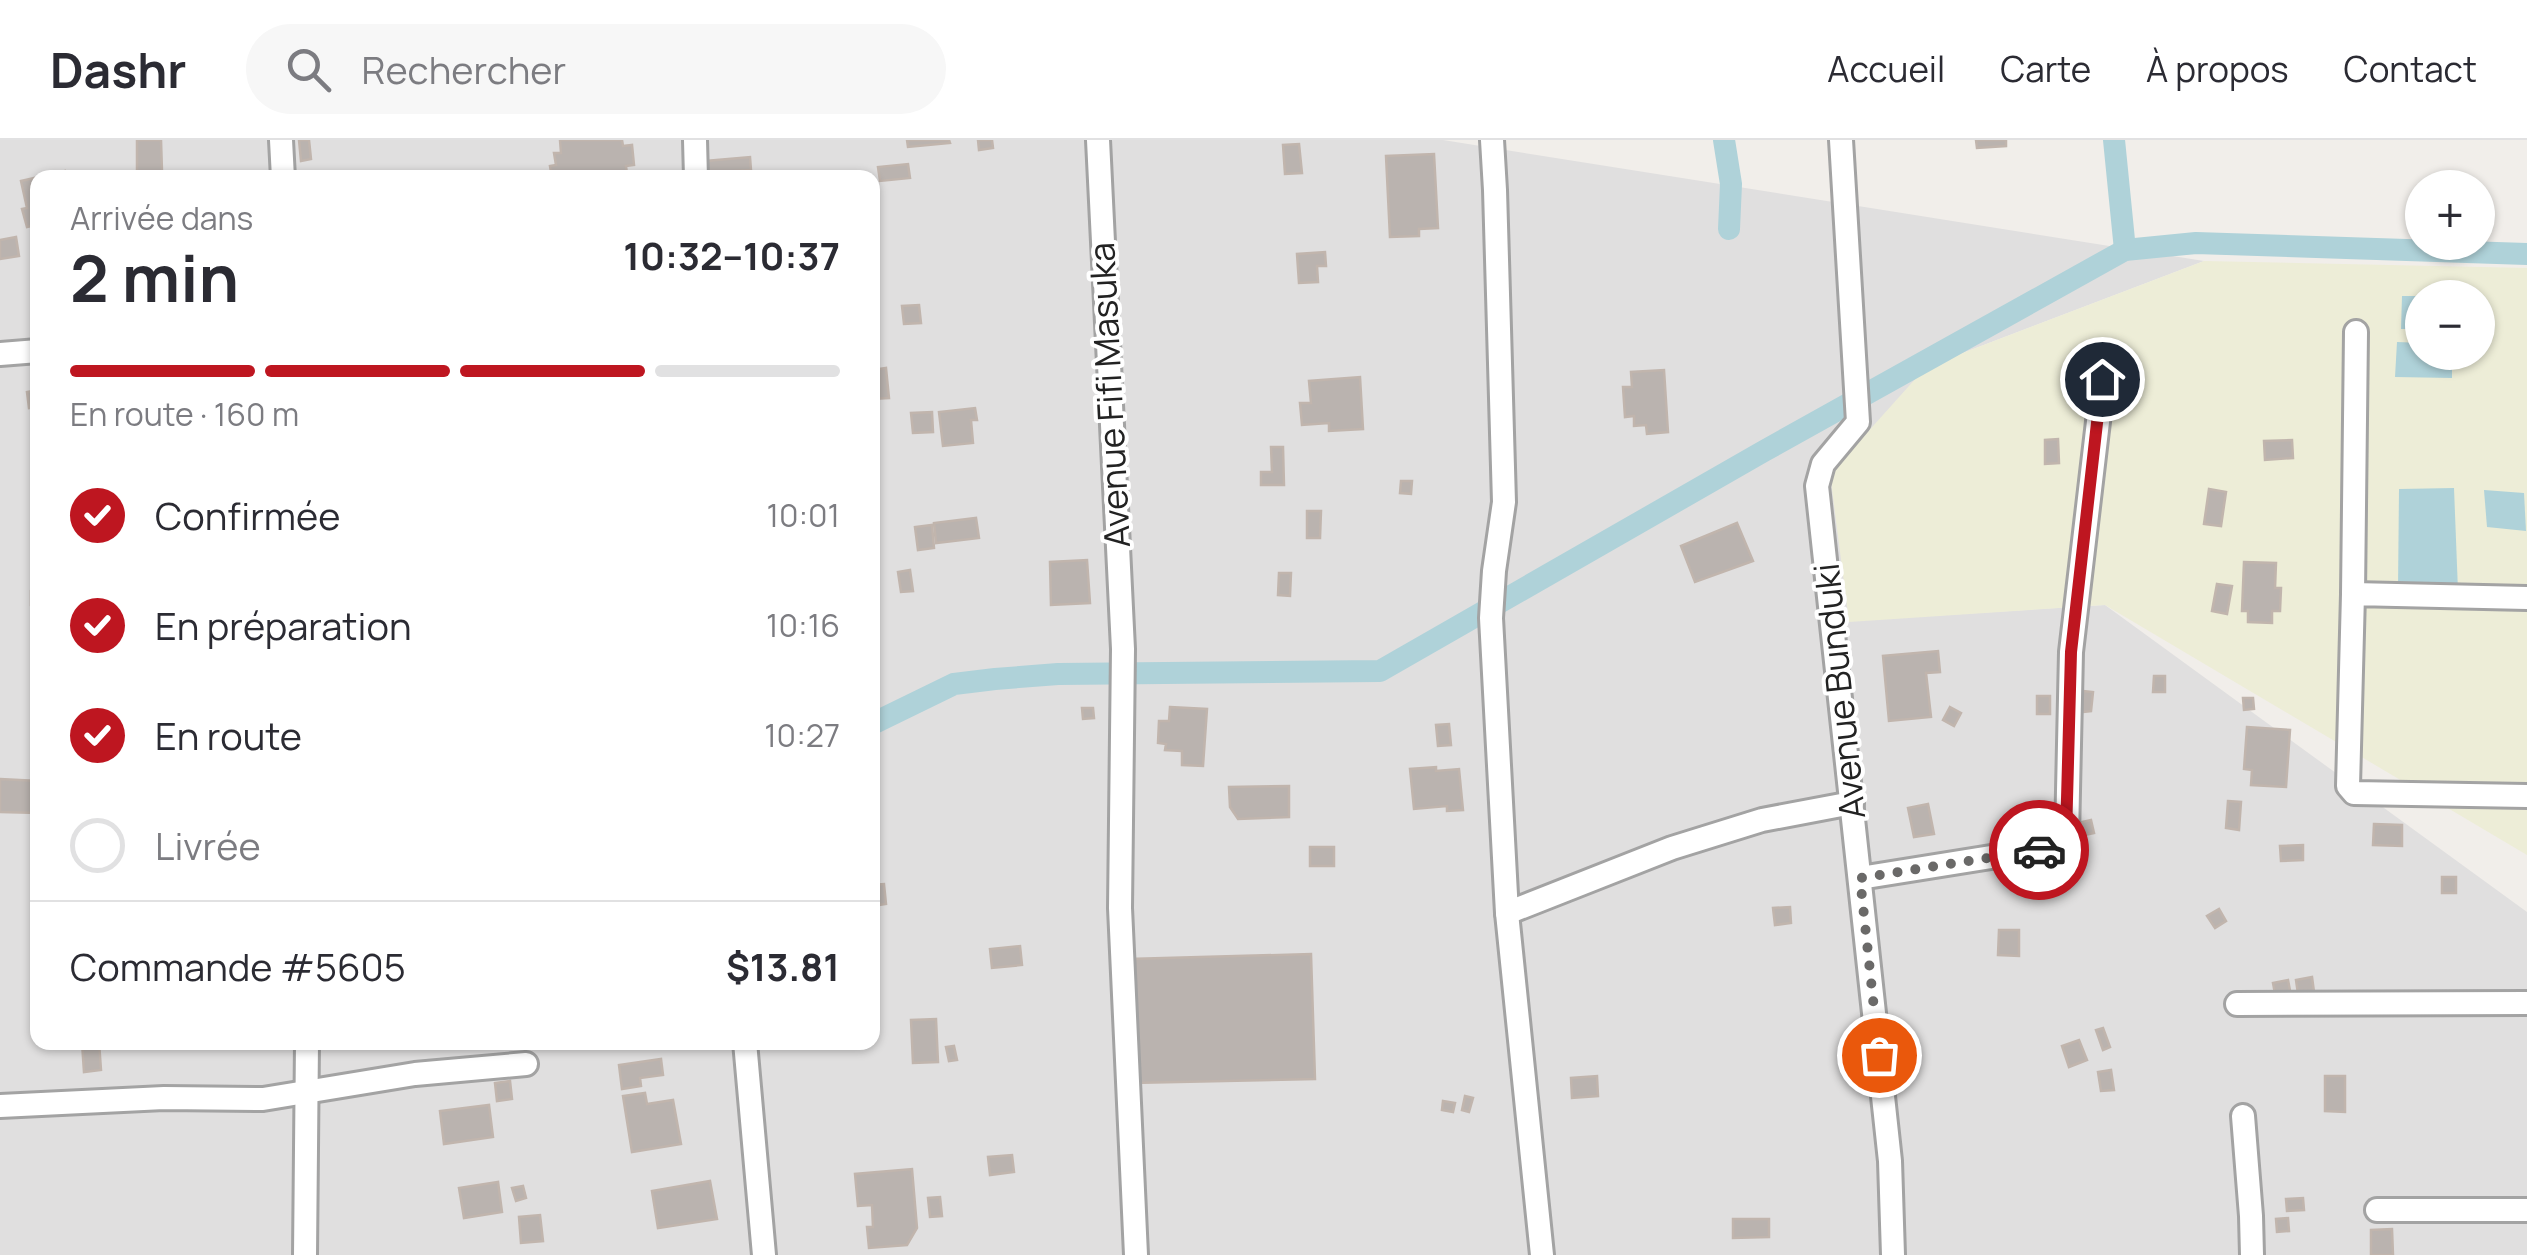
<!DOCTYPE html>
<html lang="fr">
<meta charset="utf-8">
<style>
:root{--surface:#fff;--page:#f7f7f7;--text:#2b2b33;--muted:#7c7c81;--line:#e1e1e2;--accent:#be1620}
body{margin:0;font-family:Manrope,sans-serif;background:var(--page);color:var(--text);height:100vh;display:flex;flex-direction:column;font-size:38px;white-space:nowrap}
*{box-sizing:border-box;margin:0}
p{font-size:32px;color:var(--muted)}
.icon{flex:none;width:55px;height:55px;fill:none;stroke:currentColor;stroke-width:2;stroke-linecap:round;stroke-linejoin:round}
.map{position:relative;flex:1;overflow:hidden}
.panel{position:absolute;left:30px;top:30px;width:850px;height:880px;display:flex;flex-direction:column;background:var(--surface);border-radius:20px;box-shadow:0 2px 8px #0004}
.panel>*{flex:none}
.tools{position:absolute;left:2405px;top:30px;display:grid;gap:20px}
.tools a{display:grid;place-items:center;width:90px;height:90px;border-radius:50%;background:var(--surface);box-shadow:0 2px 8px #0004;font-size:50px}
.pin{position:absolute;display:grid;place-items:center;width:85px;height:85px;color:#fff;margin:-42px;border:5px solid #fff;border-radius:50%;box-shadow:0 2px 10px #0007}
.courier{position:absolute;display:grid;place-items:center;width:100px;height:100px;margin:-50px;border:8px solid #be1620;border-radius:50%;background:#fff;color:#222;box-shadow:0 2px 12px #0007}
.overview em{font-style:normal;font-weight:700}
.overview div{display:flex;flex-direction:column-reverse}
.overview{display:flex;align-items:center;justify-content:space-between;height:170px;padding:0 40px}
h1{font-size:65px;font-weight:700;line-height:75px}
.bar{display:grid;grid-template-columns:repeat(4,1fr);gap:15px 10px;align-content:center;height:120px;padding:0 40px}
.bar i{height:12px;border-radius:8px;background:var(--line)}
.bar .current{background:var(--accent)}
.bar p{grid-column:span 4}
.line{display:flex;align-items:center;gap:25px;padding:0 40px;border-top:2px solid var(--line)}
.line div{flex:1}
ol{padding:0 40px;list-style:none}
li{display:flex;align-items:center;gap:30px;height:110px}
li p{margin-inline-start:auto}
li .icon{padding:10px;border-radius:50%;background:var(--accent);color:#fff;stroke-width:4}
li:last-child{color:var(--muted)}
li i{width:55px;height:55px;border:5px solid var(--line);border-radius:50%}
header{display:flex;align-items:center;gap:60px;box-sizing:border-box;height:140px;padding:0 50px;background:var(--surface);border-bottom:2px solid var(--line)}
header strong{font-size:48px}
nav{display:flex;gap:55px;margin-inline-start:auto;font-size:35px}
.search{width:700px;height:90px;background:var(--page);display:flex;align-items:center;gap:25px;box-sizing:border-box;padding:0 35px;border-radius:55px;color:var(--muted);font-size:38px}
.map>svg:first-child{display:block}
.residential{fill:#e0dfdf;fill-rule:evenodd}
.farmland{fill:#ededd7;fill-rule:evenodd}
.water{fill:#afd2d9}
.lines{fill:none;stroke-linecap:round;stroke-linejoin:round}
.canal{stroke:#afd2d9;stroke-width:22}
.building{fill:#bab3af;stroke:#c1b5ad;stroke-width:2.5}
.street-casing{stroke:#a3a3a3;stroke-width:28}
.street{stroke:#fff;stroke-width:22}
.done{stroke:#6a6968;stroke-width:10;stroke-dasharray:0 18}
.route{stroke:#be1620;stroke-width:12}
.labels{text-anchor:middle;stroke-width:8;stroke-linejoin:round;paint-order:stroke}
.street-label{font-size:35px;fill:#222;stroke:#fff}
</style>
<header>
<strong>Dashr</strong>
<div class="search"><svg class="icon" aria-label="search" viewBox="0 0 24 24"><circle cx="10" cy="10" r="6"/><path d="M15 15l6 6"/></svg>Rechercher</div>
<nav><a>Accueil</a><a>Carte</a><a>À propos</a><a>Contact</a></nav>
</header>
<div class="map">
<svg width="2527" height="1115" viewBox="0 0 2527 1115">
<rect width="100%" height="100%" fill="#f1eeea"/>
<path class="residential" d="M0 0H1443L2204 121 1926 227 1848 481 2105 465 2527 772V1115H0ZM38 38H872V902H38Z"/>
<path class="farmland" d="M2204 121 2527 128V715L2105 465 1849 482 1830 334 1926 227ZM2422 158H2478V212H2422Z"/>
<g class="water">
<polygon points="2402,156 2458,156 2458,157 2422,158 2422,189 2401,189"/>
<polygon points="2397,202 2422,203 2422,212 2452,213 2452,238 2395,237"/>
<polygon points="2454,348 2458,451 2398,449 2399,349"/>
<polygon points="2484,350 2524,353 2526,391 2487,387"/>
</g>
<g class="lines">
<g class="canal">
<polyline points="1724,0 1731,44 1729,89"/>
<polyline points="2114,0 2125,110"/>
<polyline points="872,584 954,544 995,539 1058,534 1380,531 1764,311 2125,110 2196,103 2527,114"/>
</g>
</g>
<g class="building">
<polygon points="137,0 161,0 162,31 137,32"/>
<polygon points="299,0 309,0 311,19 301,21"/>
<polygon points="560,0 622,0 623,6 632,5 634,25 626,26 627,34 595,38 547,38 547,33 551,32 550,26 556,25 554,13 561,13"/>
<polygon points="907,0 949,0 950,3 908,7"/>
<polygon points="978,0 992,0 993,8 979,10"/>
<polygon points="1976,0 2006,0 2006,6 1977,8"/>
<polygon points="1299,4 1302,33 1285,34 1283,5"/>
<polygon points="1434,14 1438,88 1419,89 1419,96 1390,97 1386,16"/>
<polygon points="750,17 751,30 707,33 706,21"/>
<polygon points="908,24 910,38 880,41 878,27"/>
<polygon points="65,31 67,38 38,38 38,97 34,98 31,86 27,87 22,69 27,68 21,41"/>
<polygon points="872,93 877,93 878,112 872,112"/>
<polygon points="16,97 19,116 0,119 0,100"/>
<polygon points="1325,112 1326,126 1317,126 1318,142 1299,143 1297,114"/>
<polygon points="919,165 921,183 904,184 902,166"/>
<polygon points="886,228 889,258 872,259 872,230"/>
<polygon points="1664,230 1668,292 1647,294 1646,285 1634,286 1634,276 1625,277 1623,247 1632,247 1631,232"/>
<polygon points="1360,237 1363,289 1329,291 1329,283 1302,285 1300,263 1311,263 1309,241"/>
<polygon points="38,250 38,267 29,268 27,252"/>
<polygon points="975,268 977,280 971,280 973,303 943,306 939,272"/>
<polygon points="932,272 933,292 913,293 911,273"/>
<polygon points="2058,299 2059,323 2045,324 2045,300"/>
<polygon points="2292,300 2293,318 2265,320 2264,301"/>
<polygon points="1271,307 1283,307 1284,345 1261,345 1261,332 1272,332"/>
<polygon points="1401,341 1412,341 1411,354 1400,353"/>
<polygon points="2209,349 2226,352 2221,386 2204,384"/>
<polygon points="1307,371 1321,371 1320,398 1307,398"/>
<polygon points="976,378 979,398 936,403 934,383"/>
<polygon points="1737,383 1753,421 1695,442 1681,406"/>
<polygon points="932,385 934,408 918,410 915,387"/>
<polygon points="1087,420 1090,463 1051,465 1050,422"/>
<polygon points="2244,422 2276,423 2275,448 2281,448 2280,471 2272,471 2272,483 2248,482 2248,471 2242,471"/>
<polygon points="910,430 913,451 901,452 898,432"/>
<polygon points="1279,433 1291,433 1290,456 1278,455"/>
<polygon points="2217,444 2232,446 2227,474 2212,471"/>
<rect x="31" y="451" width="7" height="14"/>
<polygon points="1938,511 1940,532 1926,533 1931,577 1889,581 1883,516"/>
<polygon points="2154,536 2165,536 2165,552 2153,552"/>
<polygon points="2083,551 2093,552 2091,571 2082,572"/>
<rect x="2037" y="556" width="13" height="18"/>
<polygon points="2243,558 2253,558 2254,569 2244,570"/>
<polygon points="1170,567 1207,569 1203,626 1182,625 1182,611 1165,610 1166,604 1158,603 1159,581 1169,581"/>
<polygon points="1950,567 1961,573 1954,586 1943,580"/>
<polygon points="1082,568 1093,568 1094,578 1083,579"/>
<polygon points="1449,584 1451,605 1438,606 1436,585"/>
<polygon points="2247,587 2290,590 2286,647 2251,645 2252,630 2244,629"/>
<polygon points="1436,627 1436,631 1459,629 1463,670 1447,671 1447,666 1414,669 1410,629"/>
<polygon points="0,639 38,641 38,673 0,672"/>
<polygon points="1289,646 1289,677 1238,679 1230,667 1229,647"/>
<polygon points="2228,661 2241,662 2239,690 2226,688"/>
<polygon points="1928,664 1934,694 1914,697 1908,668"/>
<polygon points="2091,680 2094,693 2080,696 2078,683"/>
<polygon points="2374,684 2402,685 2402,706 2373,705"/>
<polygon points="2303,705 2303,720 2281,721 2280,706"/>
<rect x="1310" y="707" width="24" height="19"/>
<rect x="2442" y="737" width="14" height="16"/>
<polygon points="884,744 886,764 872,766 872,745"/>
<polygon points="1790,767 1791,783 1775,785 1773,768"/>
<polygon points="2219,769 2226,781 2215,788 2207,776"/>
<polygon points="1999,790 2019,790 2019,816 1998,815"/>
<polygon points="1020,806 1022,825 992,828 990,809"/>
<polygon points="1311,814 1315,939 1132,943 1129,819"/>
<polygon points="2312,837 2314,852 2298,854 2296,840"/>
<polygon points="2288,840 2291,856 2276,859 2273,843"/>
<polygon points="936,879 938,922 913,923 911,880"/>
<polygon points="2103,888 2110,907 2103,910 2096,890"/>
<polygon points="2079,900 2087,920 2069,927 2062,906"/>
<polygon points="99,902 101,930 84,932 82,903"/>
<polygon points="954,906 957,920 949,921 946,907"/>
<polygon points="661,919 663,935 640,938 641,946 622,949 619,925"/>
<polygon points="2111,930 2114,950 2101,951 2098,932"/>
<polygon points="1597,936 1598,956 1572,958 1571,938"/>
<polygon points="2325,936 2345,936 2345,972 2325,971"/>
<polygon points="510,941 512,959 497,961 495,943"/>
<polygon points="645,953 647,964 673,960 681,1004 632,1012 623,956"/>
<polygon points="1465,956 1473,958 1469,972 1462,970"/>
<polygon points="1443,961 1455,963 1453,972 1442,970"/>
<polygon points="489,965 493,997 444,1004 440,971"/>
<polygon points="1012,1015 1014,1032 990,1035 988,1017"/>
<polygon points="912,1029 917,1088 907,1105 869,1108 867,1087 873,1087 872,1065 858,1066 855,1034"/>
<polygon points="710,1041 717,1079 658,1088 652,1051"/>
<polygon points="498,1042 502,1072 464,1078 459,1048"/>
<polygon points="523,1046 526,1058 516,1061 512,1048"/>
<polygon points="940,1057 942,1076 930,1077 928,1058"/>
<polygon points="2303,1058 2304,1070 2287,1071 2286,1059"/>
<polygon points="540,1075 543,1101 521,1103 519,1077"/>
<polygon points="2288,1078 2289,1091 2277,1092 2276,1079"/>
<polygon points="1733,1079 1769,1079 1769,1097 1733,1098"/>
<polygon points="2392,1089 2393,1115 2371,1115 2371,1090"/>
</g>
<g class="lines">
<defs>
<g id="street">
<polyline points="281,0 283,38"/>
<polyline points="695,0 696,38"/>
<polyline points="1098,0 1123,509 1120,768 1136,1115"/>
<polyline points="1492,0 1495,50 1504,362 1494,431 1491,478 1507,773 1542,1115"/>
<polyline points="1841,0 1858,282 1823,324 1817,346 1890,1021 1893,1115"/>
<polyline points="0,214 38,211"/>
<polyline points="2353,454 2356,192"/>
<polyline points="2527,458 2353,454 2348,646 2354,653 2527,656"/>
<polyline points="1860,738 2054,707 2064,703 2067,697 2071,512 2103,239"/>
<polyline points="1507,773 1672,708 1762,680 1852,663"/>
<polyline points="2237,864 2527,863"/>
<polyline points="745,902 764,1115"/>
<polyline points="0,966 164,958 263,959 415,934 526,924"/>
<polyline points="2243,976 2251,1076 2252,1115"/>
<polyline points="2377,1070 2527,1070"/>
<polyline points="305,1115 307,902"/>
</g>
</defs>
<use href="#street" class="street-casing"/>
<use href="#street" class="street"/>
</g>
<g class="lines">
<polyline class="done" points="1879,915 1860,738 2039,710"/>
<polyline class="route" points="2039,710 2054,708 2064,702 2066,696 2071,512 2102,239"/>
</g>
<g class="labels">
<g class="street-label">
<text transform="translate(1110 255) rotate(-93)" y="12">Avenue Fifi Masuka</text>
<text transform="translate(1840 551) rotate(-96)" y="12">Avenue Bunduki</text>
</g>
</g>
</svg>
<div class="tools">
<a>+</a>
<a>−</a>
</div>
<div class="pin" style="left:1879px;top:915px;background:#ea580c"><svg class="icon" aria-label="bag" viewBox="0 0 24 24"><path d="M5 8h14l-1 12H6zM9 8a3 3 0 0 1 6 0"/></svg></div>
<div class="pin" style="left:2102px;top:239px;background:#1f2937"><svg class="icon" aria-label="home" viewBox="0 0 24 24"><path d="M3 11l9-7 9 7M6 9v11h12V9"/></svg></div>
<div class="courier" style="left:2039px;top:710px"><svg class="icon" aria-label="car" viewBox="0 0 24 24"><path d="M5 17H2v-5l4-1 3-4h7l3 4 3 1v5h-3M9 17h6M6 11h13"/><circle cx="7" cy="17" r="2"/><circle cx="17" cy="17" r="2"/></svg></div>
<section class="panel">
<div class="overview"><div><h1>2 min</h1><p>Arrivée dans</p></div><em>10:32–10:37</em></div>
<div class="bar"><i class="current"></i><i class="current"></i><i class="current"></i><i></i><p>En route · 160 m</p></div>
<ol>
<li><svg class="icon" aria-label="check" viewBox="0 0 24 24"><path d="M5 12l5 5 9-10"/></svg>Confirmée<p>10:01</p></li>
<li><svg class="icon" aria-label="check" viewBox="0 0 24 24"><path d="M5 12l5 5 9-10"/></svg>En préparation<p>10:16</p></li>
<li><svg class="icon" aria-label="check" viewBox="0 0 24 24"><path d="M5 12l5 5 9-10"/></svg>En route<p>10:27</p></li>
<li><i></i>Livrée</li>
</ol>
<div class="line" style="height:130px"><div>Commande #5605</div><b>$13.81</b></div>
</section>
</div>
